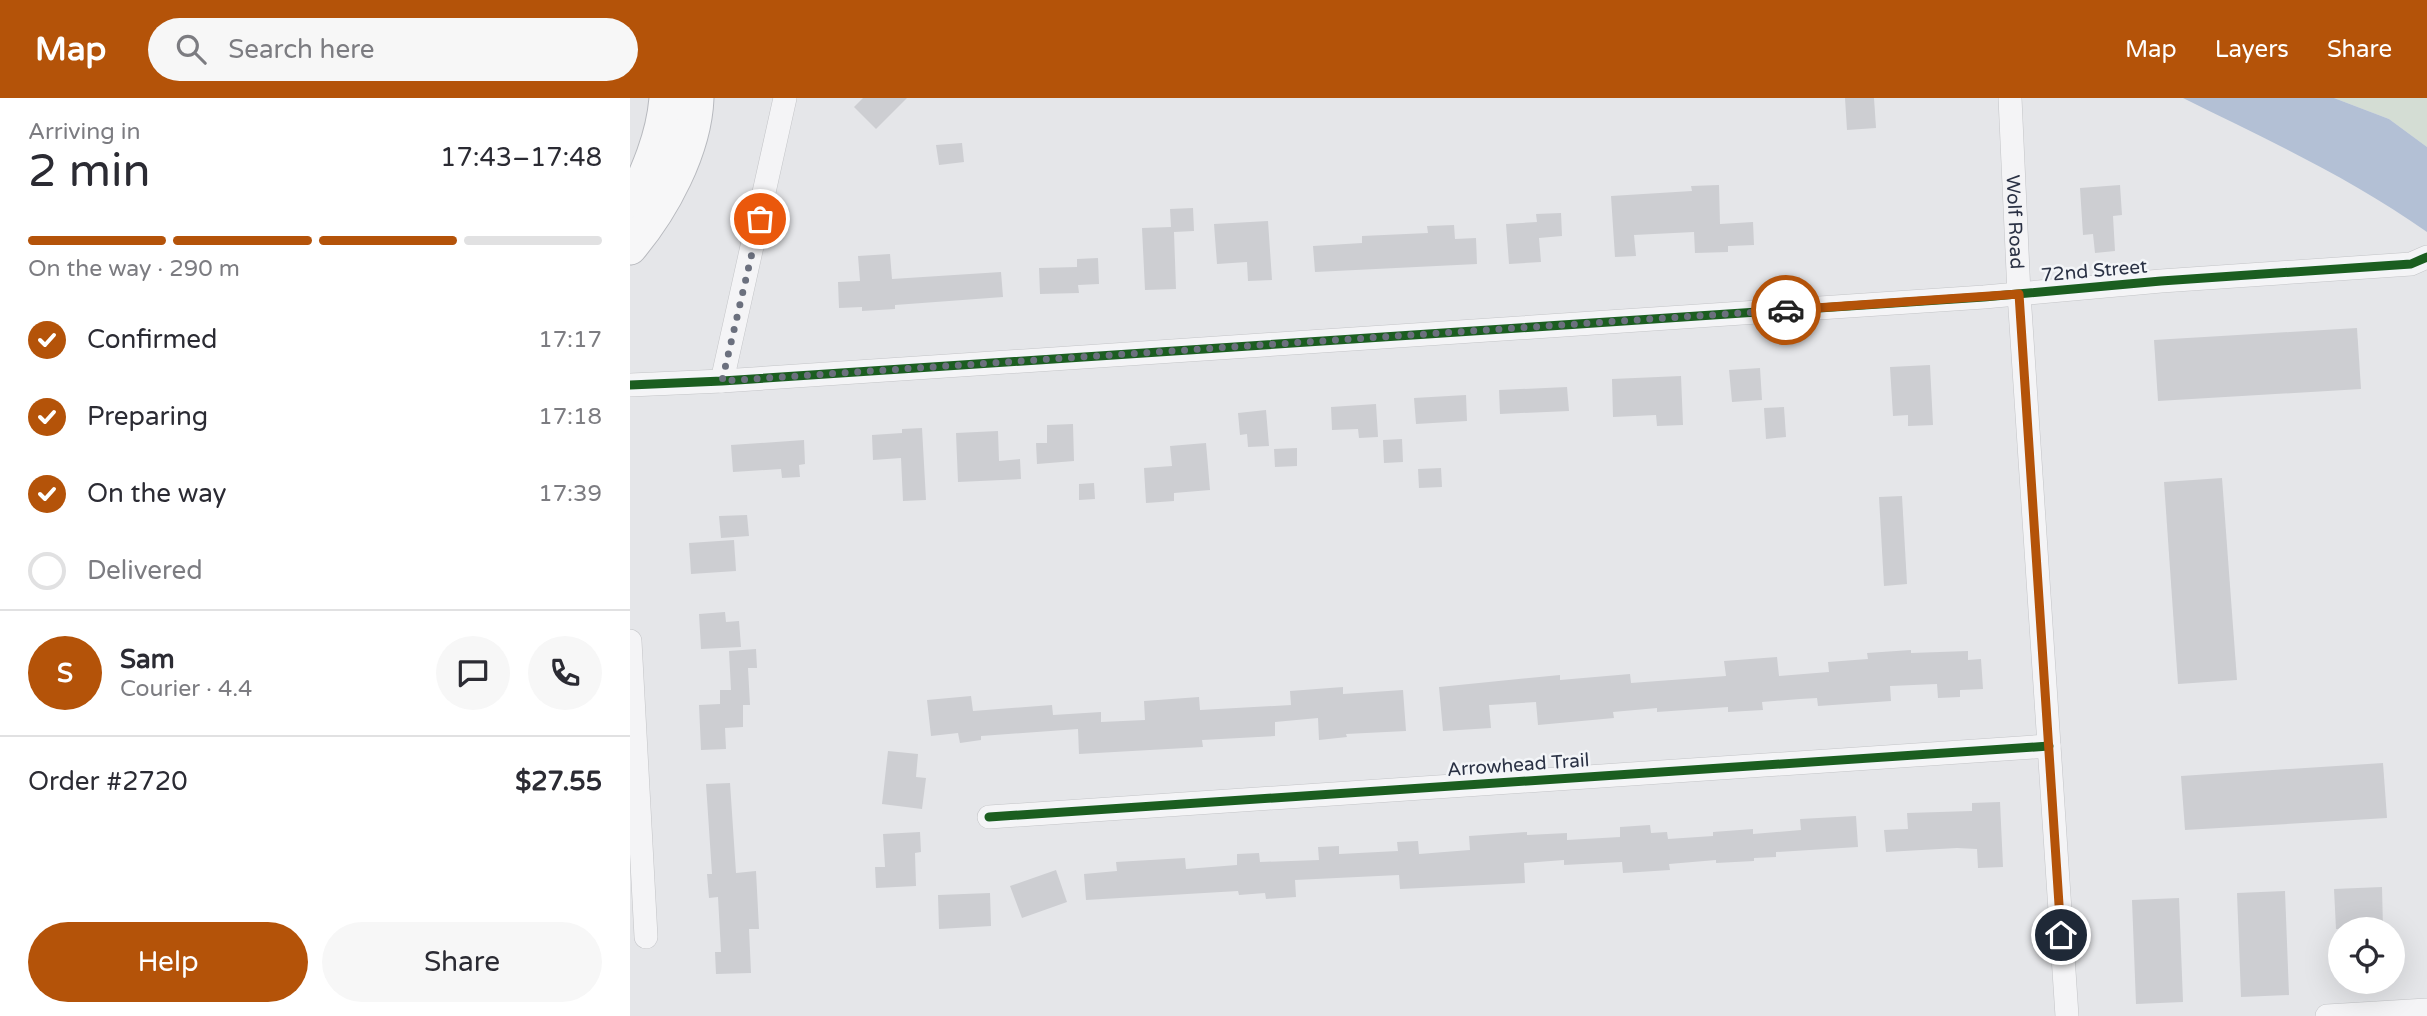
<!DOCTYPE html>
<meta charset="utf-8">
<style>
:root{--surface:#fff;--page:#f7f7f7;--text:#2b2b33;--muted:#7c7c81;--line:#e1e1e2;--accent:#b45309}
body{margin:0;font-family:"Varela Round",sans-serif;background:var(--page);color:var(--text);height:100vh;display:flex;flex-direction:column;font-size:26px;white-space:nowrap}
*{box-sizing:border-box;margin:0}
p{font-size:23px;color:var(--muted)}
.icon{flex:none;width:38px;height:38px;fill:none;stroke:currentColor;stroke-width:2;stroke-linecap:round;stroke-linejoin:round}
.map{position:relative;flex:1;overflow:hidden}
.panel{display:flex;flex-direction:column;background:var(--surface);width:630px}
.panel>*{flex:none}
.fabs{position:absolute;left:1698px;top:819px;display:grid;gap:14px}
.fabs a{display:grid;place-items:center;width:77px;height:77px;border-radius:50%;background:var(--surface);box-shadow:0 7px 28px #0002;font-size:35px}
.pin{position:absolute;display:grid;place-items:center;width:60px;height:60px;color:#fff;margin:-30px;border:4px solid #fff;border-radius:50%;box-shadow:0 2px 7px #0007}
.courier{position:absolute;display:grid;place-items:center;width:70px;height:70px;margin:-35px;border:5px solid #b45309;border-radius:50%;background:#fff;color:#222;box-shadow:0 2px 9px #0007}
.overview em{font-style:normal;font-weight:600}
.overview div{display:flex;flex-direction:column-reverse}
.overview{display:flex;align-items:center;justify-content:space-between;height:119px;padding:0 28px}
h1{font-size:46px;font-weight:600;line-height:52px}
.bar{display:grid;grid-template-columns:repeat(4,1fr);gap:10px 7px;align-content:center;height:84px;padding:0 28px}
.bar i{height:9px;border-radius:5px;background:var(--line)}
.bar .active{background:var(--accent)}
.bar p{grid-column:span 4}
.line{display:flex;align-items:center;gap:18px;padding:0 28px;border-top:2px solid var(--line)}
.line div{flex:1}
.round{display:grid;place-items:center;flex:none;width:74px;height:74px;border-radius:37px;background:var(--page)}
ol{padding:0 28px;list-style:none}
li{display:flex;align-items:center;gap:21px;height:77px}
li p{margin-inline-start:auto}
li .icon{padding:7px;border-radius:50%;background:var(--accent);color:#fff;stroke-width:4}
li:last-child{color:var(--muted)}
li i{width:38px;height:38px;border:4px solid var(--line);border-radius:50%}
.cta{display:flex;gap:14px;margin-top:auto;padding:14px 28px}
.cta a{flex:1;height:80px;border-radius:42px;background:var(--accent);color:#fff;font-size:28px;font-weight:600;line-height:80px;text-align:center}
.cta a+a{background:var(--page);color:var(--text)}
header{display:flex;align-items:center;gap:42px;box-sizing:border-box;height:98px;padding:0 35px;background:var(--accent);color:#fff}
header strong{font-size:33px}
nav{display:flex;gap:38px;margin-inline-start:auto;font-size:24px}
.search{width:490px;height:63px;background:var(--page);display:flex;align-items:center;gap:18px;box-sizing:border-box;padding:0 24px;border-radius:38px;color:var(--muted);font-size:26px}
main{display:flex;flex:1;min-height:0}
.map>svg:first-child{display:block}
.green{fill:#d4ddd4}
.water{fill:#b3c0d5}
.building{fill:#cdced2}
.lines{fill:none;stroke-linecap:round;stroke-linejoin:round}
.minor-casing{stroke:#c3c4c7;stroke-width:24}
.highway-casing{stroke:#b7b9be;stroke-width:35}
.minor{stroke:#f4f4f6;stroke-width:23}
.highway{stroke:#f7f7f8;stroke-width:33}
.cycleway-casing{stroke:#f3f5f8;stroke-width:13}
.cycleway{stroke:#1b5e20;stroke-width:9}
.done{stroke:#6b707e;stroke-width:7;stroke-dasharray:0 12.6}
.route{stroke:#b45309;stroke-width:9}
.labels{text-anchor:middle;stroke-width:5;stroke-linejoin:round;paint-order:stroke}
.street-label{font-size:19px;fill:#2a3144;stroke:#f3f5f8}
</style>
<header>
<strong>Map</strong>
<div class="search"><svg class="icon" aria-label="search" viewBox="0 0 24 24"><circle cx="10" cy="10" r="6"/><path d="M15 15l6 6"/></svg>Search here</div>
<nav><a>Map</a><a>Layers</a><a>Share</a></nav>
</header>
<main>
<section class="panel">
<div class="overview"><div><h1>2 min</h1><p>Arriving in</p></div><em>17:43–17:48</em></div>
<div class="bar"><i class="active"></i><i class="active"></i><i class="active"></i><i></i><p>On the way · 290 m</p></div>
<ol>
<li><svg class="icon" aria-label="check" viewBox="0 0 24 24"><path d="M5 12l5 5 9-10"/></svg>Confirmed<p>17:17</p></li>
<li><svg class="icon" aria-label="check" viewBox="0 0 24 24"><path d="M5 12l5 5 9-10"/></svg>Preparing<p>17:18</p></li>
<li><svg class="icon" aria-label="check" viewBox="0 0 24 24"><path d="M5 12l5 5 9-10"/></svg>On the way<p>17:39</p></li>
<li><i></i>Delivered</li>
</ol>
<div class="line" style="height:126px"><b class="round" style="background:var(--accent);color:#fff">S</b><div><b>Sam</b><p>Courier · 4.4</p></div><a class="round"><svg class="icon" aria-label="chat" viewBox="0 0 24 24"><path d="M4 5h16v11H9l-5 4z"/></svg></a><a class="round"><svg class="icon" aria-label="phone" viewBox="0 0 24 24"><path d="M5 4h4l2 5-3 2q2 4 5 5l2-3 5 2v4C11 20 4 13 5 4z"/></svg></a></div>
<div class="line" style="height:91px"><div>Order #2720</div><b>$27.55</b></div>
<div class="cta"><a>Help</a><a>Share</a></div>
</section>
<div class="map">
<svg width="1797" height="918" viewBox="0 0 1797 918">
<rect width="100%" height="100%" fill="#e5e6e9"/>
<polygon class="green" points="1704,0 1797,0 1797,49 1759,21"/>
<path class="water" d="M1553 0H1704L1759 21 1797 49V134C1721 80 1636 41 1553 0Z"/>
<g class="building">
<polygon points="233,0 277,0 246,31 224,9"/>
<polygon points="1215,0 1244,0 1246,30 1217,32"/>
<polygon points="332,45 334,64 309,67 306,47"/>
<polygon points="1089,87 1090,126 1123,124 1124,147 1098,148 1098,154 1065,155 1064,134 1004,137 1006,158 985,159 981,98 1062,93 1061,88"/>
<polygon points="1490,87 1492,117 1483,118 1485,153 1465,155 1463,136 1453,137 1450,90"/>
<polygon points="563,110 564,133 544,134 546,191 515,192 512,130 541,129 540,111"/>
<polygon points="931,115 932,138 909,140 911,164 879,166 876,126 907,124 906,116"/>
<polygon points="638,123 642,182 618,183 617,164 587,166 584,126"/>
<polygon points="824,127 825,141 846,140 847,166 685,174 683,148 732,145 732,138 798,135 797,128"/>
<polygon points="260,156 262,181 371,174 373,199 265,207 265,211 232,213 232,209 209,210 208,184 230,183 228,158"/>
<polygon points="468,160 469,186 448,187 449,195 410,196 409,170 447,169 447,161"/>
<polygon points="1727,230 1731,291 1528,303 1524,242"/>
<polygon points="1300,267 1303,327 1278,328 1278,317 1263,318 1260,269"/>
<polygon points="1130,270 1132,302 1102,304 1099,272"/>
<polygon points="1051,278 1053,327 1027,328 1026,317 983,319 982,281"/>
<polygon points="937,289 939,313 870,316 869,292"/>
<polygon points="836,297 837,323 786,326 784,300"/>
<polygon points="746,306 748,339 729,340 728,331 702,332 701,309"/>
<polygon points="1154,309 1156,339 1136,341 1134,310"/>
<polygon points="636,312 639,348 618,349 617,336 610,337 608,315"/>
<polygon points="443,326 444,363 407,366 406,345 417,345 417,327"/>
<polygon points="292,330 296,402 273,403 271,360 243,362 242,337 272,335 272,331"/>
<polygon points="368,333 369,363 390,361 391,381 328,384 326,335"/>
<polygon points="772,341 773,364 754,365 753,342"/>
<polygon points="174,342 175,366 169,367 170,379 152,380 151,371 103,374 101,347"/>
<polygon points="576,345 580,392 544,395 544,403 516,405 514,370 542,368 540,348"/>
<polygon points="667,350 667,368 645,369 644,351"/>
<polygon points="811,370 812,389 789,390 788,371"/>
<polygon points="1592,380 1607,582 1548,586 1534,384"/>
<polygon points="464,385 465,401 449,402 449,386"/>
<polygon points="1272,398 1277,486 1254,488 1249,399"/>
<polygon points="117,417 119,438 91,440 89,418"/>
<polygon points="104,442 106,473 61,476 59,445"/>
<polygon points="95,514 96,524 109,523 111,549 71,551 69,516"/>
<polygon points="126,551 127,570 118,570 120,607 113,607 113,629 95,630 96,651 71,652 69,607 90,606 90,592 101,592 99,553"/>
<polygon points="1281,552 1281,555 1338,553 1338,562 1351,561 1353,591 1330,592 1330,599 1308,600 1307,586 1260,588 1261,603 1188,608 1187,600 1170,601 1132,604 1133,612 1098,614 1098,609 1027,614 1027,610 983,614 984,620 908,627 906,604 859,607 861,630 813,633 809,589 930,577 930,582 1000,576 1001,585 1096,578 1094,563 1147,559 1149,578 1199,574 1198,564 1238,561 1237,555"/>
<polygon points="713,589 713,596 773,592 776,633 716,636 717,639 689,642 688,620 645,624 645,638 572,642 573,649 449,656 448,631 351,638 351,642 330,645 328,635 301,638 297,602 341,598 343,613 422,607 423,617 471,614 471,624 515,622 514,603 569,599 570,612 661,607 660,593"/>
<polygon points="258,653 288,656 286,679 296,680 292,711 252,706"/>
<polygon points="1753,665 1757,720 1555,732 1551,678"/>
<polygon points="100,685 106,775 126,773 129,831 119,831 121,875 86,876 85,854 91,854 88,799 79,800 77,776 82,776 76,686"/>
<polygon points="1370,704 1373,769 1348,770 1347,751 1327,750 1256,754 1254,732 1278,731 1277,715 1342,713 1342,705"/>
<polygon points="1226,718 1228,749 1146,754 1146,759 1124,760 1124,763 1086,765 1086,762 1039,766 1040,772 993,775 992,764 934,767 934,762 894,765 895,785 770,791 769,777 665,782 666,799 636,801 635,795 609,797 608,793 456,802 454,776 487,773 486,764 555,760 556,771 607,767 607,756 629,755 630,764 689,762 688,749 709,748 709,756 768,753 767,744 788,743 789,756 840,752 839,738 897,734 897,737 937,735 937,742 990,739 990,729 1020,727 1021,735 1037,734 1038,741 1083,738 1083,734 1123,731 1123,736 1171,732 1170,721"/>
<polygon points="290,734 291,754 285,755 286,788 246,790 245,769 255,769 253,736"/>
<polygon points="426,772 437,804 392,820 380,788"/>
<polygon points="1752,789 1753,831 1706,831 1704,791"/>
<polygon points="1655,793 1659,897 1611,899 1607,795"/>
<polygon points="360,795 361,828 309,831 308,797"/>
<polygon points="1549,800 1553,904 1506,906 1502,802"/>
</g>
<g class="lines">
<defs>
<g id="minor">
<path id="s1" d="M1380 0 1389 196 1437 918"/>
<polyline points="92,283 155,0"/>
<polyline points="0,287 92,283 1354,199 1531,183 1781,166 1797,159"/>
<polyline points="0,543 16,839"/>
<polyline points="359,719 1419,648"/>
<polyline points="1697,918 1797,912"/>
</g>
<g id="highway">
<path d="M0 109C17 75 33 39 36 0"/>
<path d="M0 150C33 111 65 52 67 0"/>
</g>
</defs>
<use href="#minor" class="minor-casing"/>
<use href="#highway" class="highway-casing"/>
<use href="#minor" class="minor"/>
<use href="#highway" class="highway"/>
<defs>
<g id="cycleway">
<polyline points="0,287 92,283 1354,199 1531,183 1781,166 1797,159"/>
<polyline points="359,719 1419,648"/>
</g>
</defs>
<use href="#cycleway" class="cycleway-casing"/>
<use href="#cycleway" class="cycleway"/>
</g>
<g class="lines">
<polyline class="done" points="130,121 92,283 1156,212"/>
<polyline class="route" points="1156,212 1389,196 1431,837"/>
</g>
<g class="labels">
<g class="street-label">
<text dy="7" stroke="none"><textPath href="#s1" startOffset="124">Wolf Road</textPath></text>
<text transform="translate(1464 172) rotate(-5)" y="7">72nd Street</text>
<text transform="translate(888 666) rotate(-4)" y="7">Arrowhead Trail</text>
</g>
</g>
</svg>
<div class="fabs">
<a><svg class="icon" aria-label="locate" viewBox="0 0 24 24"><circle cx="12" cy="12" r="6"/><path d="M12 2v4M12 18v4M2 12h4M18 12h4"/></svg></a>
</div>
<div class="pin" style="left:130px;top:121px;background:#ea580c"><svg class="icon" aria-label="bag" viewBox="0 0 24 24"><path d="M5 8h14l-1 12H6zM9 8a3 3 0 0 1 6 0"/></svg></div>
<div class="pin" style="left:1431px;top:837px;background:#1f2937"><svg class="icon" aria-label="home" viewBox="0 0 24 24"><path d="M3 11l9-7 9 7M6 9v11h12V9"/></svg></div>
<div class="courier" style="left:1156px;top:212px"><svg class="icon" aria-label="car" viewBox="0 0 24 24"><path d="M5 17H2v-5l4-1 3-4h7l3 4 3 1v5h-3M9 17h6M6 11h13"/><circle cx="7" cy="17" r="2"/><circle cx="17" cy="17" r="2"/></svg></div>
</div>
</main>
